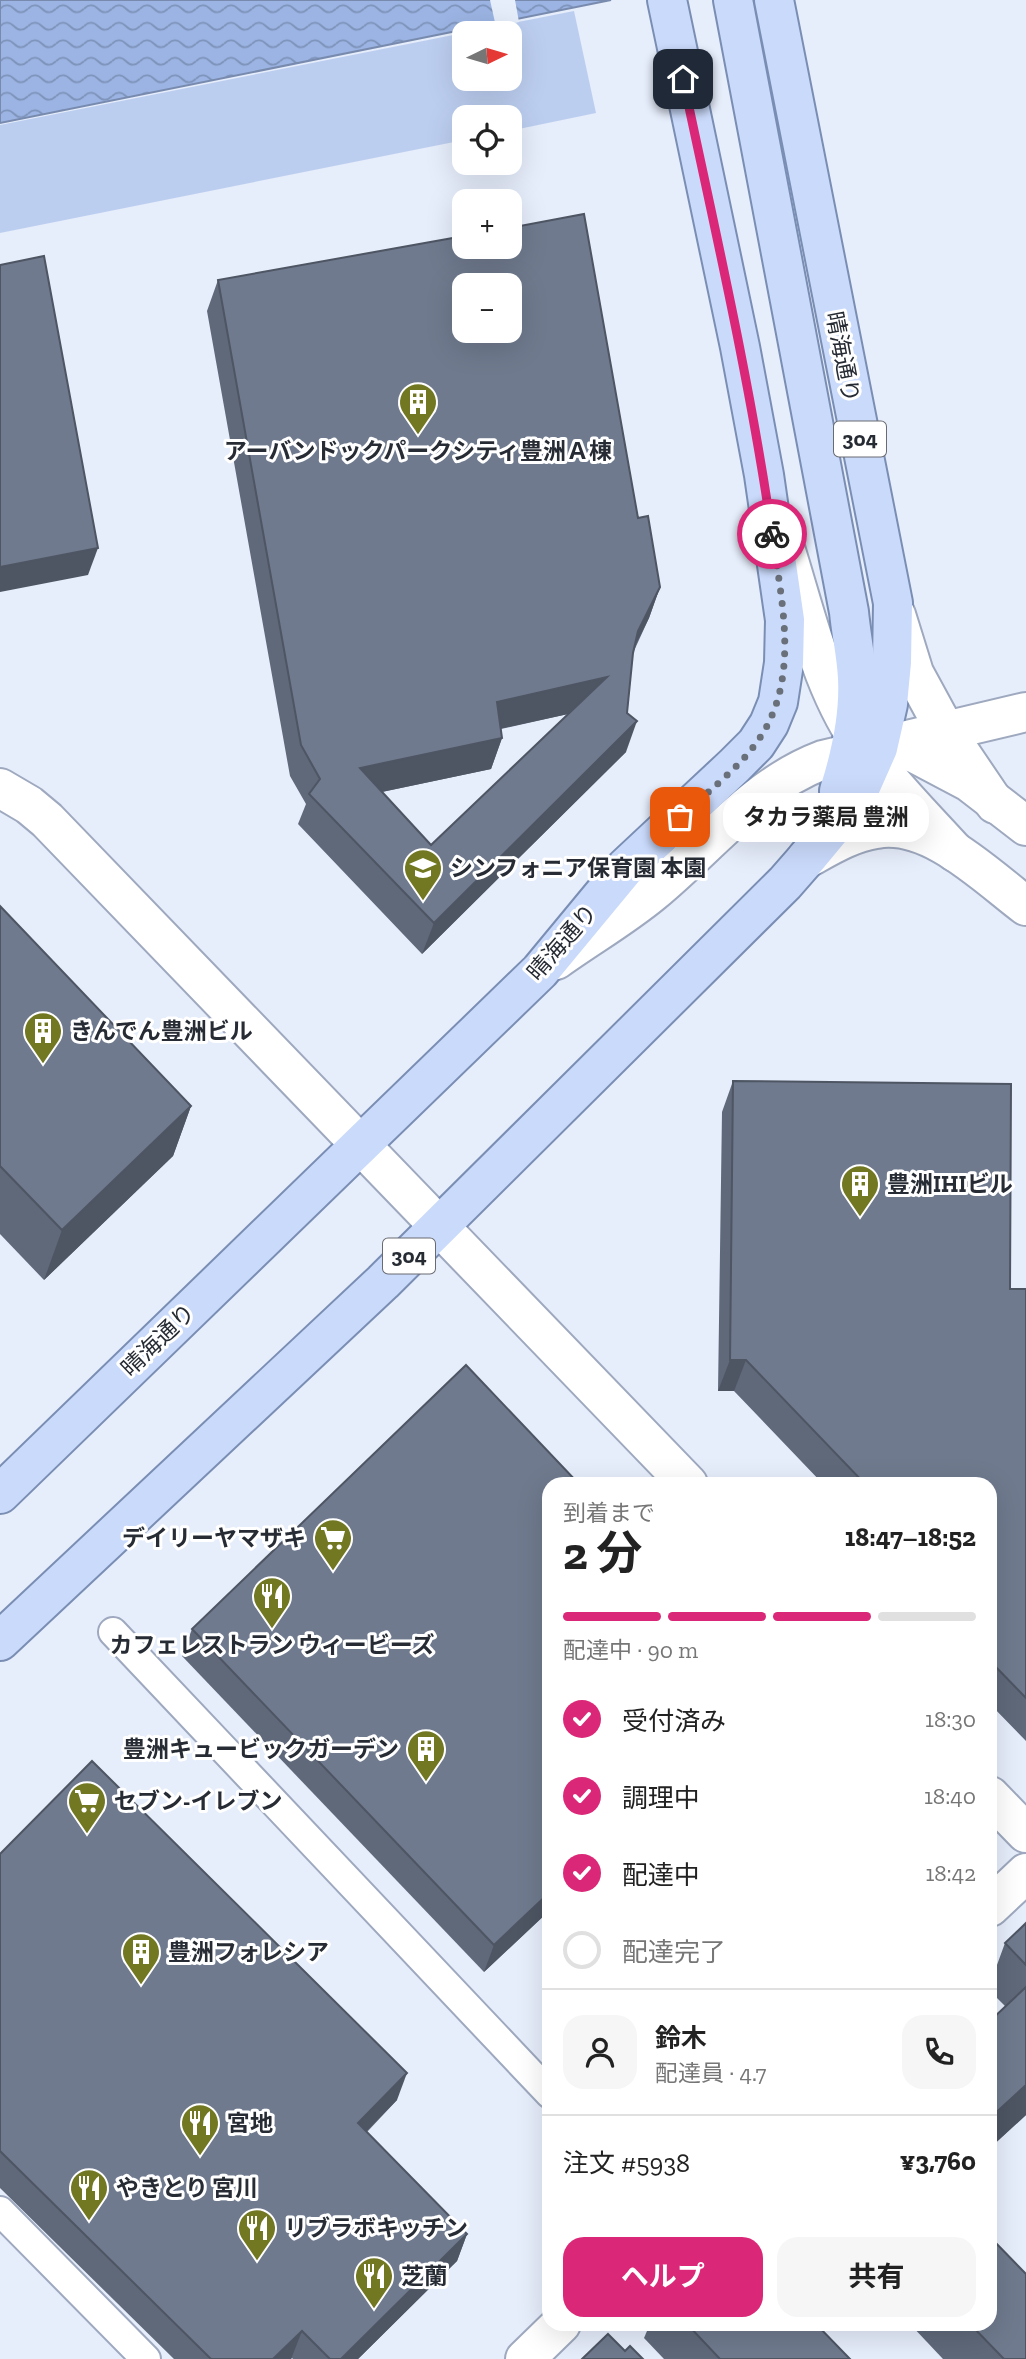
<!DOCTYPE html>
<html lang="ja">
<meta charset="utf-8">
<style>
:root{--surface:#fff;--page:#f6f6f6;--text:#222;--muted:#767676;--line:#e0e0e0;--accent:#db2777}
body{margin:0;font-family:"Zilla Slab","Noto Sans JP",serif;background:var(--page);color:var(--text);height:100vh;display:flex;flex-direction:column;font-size:26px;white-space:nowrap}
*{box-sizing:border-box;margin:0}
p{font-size:23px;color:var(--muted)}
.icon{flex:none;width:38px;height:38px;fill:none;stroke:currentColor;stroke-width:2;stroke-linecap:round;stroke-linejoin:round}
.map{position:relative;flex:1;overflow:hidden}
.drawer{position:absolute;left:542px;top:1477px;width:455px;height:854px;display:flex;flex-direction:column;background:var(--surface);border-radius:21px;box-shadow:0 7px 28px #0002}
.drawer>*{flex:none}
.needle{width:46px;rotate:85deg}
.buttons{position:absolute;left:452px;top:21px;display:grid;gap:14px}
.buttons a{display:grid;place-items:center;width:70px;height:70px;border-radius:14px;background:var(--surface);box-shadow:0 7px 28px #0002;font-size:35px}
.pin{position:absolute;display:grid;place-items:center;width:60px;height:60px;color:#fff;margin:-30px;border-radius:14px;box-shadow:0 4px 10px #0006}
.courier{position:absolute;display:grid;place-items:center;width:70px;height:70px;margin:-35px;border:5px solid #db2777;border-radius:50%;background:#fff;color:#222;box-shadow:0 2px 9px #0007}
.bubble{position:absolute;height:49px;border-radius:21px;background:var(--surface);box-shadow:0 7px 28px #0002;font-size:23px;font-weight:700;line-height:49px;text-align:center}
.head em{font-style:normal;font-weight:700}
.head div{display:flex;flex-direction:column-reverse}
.head{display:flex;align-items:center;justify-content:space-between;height:119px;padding:0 21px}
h1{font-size:46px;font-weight:700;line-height:52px}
.bar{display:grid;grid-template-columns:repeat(4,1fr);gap:10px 7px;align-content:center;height:84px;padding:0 21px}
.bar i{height:9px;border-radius:5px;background:var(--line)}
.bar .current{background:var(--accent)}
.bar p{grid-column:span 4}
.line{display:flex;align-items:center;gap:18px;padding:0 21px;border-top:2px solid var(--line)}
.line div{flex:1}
.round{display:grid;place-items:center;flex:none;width:74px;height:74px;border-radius:21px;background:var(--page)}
ol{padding:0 21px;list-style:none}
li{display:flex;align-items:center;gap:21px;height:77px}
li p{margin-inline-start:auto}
li .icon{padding:7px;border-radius:50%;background:var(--accent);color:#fff;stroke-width:4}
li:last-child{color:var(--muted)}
li i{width:38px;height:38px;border:4px solid var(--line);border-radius:50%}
.primary-button{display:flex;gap:14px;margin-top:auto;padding:14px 21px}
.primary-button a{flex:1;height:80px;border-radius:21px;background:var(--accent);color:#fff;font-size:28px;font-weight:700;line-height:80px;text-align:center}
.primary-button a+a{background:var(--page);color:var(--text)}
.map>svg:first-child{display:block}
.park{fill:#bccef0;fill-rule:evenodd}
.water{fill:url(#water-waves);stroke:#788bae;stroke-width:2}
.pier{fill:#e6edfb}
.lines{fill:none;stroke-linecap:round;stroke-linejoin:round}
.pedestrian-casing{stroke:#9ea9bf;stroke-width:32}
.tertiary-casing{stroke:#9ea9bf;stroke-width:42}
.primary-casing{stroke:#7a8eb4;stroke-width:42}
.pedestrian{stroke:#fff;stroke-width:28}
.tertiary{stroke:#fff;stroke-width:38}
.primary{stroke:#cadafb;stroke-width:38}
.wall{fill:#5f697a;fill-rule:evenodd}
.shaded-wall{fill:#4e5563}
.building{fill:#6f7a8e;stroke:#4e5563;stroke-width:2;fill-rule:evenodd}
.done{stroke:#6a707a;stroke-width:7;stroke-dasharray:0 12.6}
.route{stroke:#db2777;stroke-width:9}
.labels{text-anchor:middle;stroke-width:6;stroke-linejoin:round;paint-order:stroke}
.shield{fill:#fff;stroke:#686b71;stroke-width:2}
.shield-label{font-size:21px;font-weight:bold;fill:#272c34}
.street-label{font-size:23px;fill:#272c34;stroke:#fff}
.poi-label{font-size:23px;font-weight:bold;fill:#272c34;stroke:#fff;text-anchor:start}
</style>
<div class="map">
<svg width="1026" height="2359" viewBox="0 0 1026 2359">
<defs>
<pattern id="water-waves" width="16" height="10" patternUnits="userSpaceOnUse" patternTransform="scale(1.75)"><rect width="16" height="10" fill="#9bb4e3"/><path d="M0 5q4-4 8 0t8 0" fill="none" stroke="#7e93b9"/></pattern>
</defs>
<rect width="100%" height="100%" fill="#e6edfb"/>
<path class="park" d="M574 11 596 113 509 131V117H464V140L0 233V125ZM464 33H509V79H464Z"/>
<polygon class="water" points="0,0 611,0 0,123"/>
<polygon class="pier" points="490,0 515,0 519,22 496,27"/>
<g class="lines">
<defs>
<g id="pedestrian">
<polyline points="113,1632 550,2094"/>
<polyline points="0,2211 146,2359"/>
</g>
<g id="tertiary">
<path d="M786 551C807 618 823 693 866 751 892 786 925 819 955 852"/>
<polyline points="896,615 914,673 945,730 995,804"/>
<polyline points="888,745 916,754 969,782 1026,826"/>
<polyline points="0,788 29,805 47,820 688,1484"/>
<path d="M806 859C828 847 850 833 876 829 930 819 986 876 1026 906"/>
<path d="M556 960C588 937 623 917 653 892 709 846 754 786 823 760L1026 712"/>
<polyline points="990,1796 1026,1833"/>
<polyline points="990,1907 1026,1873"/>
<polyline points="525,2359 561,2324"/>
</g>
<g id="primary">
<path d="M733 0 849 612C851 634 856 656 857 678 859 715 850 756 839 791"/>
<polyline points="0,1494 540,971 626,867 734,766 756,744 769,724 778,702 784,663 785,620 764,475 740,347 667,0"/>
<polyline points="0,1641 383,1282 785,883 806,859 855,800 878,748 888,704 892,662 893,603 774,0"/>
</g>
</defs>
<use href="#pedestrian" class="pedestrian-casing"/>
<use href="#tertiary" class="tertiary-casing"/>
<use href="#primary" class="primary-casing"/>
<use href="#pedestrian" class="pedestrian"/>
<use href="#tertiary" class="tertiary"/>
<use href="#primary" class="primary"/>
</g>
<g class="wall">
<path d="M218 280 638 518 660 587 649 618 633 653 627 713 626 752 422 954 298 824 306 804 290 776 207 311ZM568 714 431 845 382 792 491 769 502 738 501 729Z"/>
<polygon points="0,906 191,1106 173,1156 44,1280 0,1234"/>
<polygon points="733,1081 1010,1289 1026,1289 1026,1741 990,1704 990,1484 823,1484 734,1391 718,1391 722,1112"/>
<polygon points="550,1484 550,1910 484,1972 182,1656 192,1629"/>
<polygon points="0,1854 397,2100 367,2132 467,2234 457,2261 358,2359 293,2359 292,2358 291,2359 174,2359 0,2188"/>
<polygon points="1026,1923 1026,2115 990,2148 990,2021 1006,2007 990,1991 990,1984 1005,1943"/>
<polygon points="650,2324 816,2324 850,2359 664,2359 644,2338"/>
<polygon points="910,2324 990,2324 1026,2359 943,2359"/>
</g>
<g class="shaded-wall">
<polygon points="98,548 88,575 0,592 0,567"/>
<polygon points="660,587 649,618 627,662 638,631"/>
<polygon points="607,677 596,708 485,732 497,702"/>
<polygon points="637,721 626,752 422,954 434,923"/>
<polygon points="502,738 491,769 348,799 360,768"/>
<polygon points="191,1106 173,1156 44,1280 62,1230"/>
<polygon points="730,1360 746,1360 734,1391 718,1391"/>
<polygon points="550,1892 550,1910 484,1972 494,1945"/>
<polygon points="407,2073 397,2100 348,2150 358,2123"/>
<polygon points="1026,2085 1026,2115 990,2148 990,2118"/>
<polygon points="467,2234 457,2261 358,2359 341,2359"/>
<polygon points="302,2331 291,2359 273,2359"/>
</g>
<g class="building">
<path d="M584 214 638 518 648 516 660 587 638 631 633 653 627 713 637 721 434 923 309 794 320 779 301 745 218 280 464 236V247H509V228ZM464 285H509V331H464ZM607 677 431 845 360 768 502 738 497 702Z"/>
<polygon points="44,256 98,548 0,567 0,265"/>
<polygon points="0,906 191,1106 62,1230 0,1166"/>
<polygon points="733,1081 1011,1084 1010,1289 1026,1289 1026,1698 990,1661 990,1484 865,1484 746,1360 730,1360"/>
<polygon points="466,1365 579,1484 550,1484 550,1892 494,1945 192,1629"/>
<polygon points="92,1761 407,2073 358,2123 467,2234 341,2359 330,2359 302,2331 273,2359 211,2359 0,2151 0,1854"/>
<polygon points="1026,1923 1026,1965 1005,1943"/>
<polygon points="1026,1987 1026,2085 990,2118 990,2021"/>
<polygon points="990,2237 1026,2274 1026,2359 1004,2359 970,2324 990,2324"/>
<polygon points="687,2324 816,2324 850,2359 720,2359"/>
<polygon points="608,2334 625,2351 630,2346 643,2359 582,2359"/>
</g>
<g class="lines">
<path class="done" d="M680 817C706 793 737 770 757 742 801 681 782 603 772 534"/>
<path class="route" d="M683 79C715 230 750 381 772 534"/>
</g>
<defs>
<symbol id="building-pin" viewBox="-11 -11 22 30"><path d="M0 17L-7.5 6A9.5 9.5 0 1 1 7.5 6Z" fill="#727822" stroke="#fff"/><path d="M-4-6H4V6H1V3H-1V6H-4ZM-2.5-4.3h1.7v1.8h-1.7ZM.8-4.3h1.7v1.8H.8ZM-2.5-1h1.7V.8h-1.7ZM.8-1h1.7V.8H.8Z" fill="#fff"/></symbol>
<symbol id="school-pin" viewBox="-11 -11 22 30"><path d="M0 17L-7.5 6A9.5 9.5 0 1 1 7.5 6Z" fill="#727822" stroke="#fff"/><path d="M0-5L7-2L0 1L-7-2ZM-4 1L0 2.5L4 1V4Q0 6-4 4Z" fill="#fff"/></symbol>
<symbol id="supermarket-pin" viewBox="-11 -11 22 30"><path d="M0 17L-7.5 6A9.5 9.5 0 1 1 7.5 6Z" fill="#727822" stroke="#fff"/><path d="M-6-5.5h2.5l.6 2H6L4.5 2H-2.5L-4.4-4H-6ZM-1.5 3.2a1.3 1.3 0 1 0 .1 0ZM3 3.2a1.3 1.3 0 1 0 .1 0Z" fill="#fff"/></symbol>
<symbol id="restaurant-pin" viewBox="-11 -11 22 30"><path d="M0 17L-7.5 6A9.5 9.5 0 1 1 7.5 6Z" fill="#727822" stroke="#fff"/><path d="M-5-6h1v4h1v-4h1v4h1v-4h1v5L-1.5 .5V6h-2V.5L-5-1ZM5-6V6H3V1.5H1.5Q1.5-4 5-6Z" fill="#fff"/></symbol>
</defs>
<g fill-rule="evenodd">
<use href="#building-pin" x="396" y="380" width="44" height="60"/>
<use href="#school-pin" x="401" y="846" width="44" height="60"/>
<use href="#building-pin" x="21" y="1009" width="44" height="60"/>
<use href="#building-pin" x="838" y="1162" width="44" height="60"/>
<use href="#supermarket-pin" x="311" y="1516" width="44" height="60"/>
<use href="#restaurant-pin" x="250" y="1574" width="44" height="60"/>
<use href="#building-pin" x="404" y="1727" width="44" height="60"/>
<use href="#supermarket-pin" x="65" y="1779" width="44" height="60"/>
<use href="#building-pin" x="119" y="1930" width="44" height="60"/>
<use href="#restaurant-pin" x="178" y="2101" width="44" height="60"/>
<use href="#restaurant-pin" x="67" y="2166" width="44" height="60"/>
<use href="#restaurant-pin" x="235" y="2206" width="44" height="60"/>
<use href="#restaurant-pin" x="352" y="2254" width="44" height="60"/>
</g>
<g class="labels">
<g class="shield">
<rect x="834" y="421.5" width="52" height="35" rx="5"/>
<rect x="383" y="1238.5" width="52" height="35" rx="5"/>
</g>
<g class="shield-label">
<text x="860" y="446">304</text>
<text x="409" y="1263">304</text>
</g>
<g class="street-label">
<text transform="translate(843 357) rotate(79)" y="8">晴海通り</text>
<text transform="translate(562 942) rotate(-49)" y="8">晴海通り</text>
<text transform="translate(158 1340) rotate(-44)" y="8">晴海通り</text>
</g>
<g class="poi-label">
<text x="418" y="459" text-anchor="middle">アーバンドックパークシティ豊洲Ａ棟</text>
<text x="450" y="876">シンフォニア保育園 本園</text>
<text x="70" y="1039">きんでん豊洲ビル</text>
<text x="887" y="1192">豊洲IHIビル</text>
<text x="306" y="1546" text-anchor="end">デイリーヤマザキ</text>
<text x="272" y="1653" text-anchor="middle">カフェレストラン ウィービーズ</text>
<text x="399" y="1757" text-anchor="end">豊洲キュービックガーデン</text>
<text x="114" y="1809">セブン-イレブン</text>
<text x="168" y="1960">豊洲フォレシア</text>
<text x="227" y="2131">宮地</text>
<text x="116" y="2196">やきとり 宮川</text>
<text x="284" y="2236">リブラボキッチン</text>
<text x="401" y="2284">芝蘭</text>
</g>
</g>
</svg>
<div class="buttons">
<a><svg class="needle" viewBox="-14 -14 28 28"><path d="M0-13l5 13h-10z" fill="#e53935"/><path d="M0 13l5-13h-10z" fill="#767676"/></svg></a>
<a><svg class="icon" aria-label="locate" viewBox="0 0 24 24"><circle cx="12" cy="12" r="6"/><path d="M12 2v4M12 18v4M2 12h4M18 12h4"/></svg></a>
<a>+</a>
<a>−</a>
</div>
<div class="pin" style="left:680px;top:817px;background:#ea580c"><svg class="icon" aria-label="bag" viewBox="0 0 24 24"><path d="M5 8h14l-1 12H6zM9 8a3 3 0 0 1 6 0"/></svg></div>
<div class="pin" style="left:683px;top:79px;background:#1f2937"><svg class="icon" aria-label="home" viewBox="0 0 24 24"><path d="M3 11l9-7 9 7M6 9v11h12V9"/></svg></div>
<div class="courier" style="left:772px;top:534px"><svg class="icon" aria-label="bike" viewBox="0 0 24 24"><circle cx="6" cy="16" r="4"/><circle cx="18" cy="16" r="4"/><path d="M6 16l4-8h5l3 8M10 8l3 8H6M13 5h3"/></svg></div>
<div class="bubble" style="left:723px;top:793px;width:206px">タカラ薬局 豊洲</div>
<section class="drawer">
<div class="head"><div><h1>2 分</h1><p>到着まで</p></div><em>18:47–18:52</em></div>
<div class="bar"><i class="current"></i><i class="current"></i><i class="current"></i><i></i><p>配達中 · 90 m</p></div>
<ol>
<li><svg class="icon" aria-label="check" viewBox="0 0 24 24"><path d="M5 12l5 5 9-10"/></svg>受付済み<p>18:30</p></li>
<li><svg class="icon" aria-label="check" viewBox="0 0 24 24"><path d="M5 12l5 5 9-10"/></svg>調理中<p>18:40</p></li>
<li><svg class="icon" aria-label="check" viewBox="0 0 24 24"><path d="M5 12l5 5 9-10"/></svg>配達中<p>18:42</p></li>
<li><i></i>配達完了</li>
</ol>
<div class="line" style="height:126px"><a class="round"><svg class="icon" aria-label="person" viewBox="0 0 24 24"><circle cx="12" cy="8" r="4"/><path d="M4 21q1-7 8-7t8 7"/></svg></a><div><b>鈴木</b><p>配達員 · 4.7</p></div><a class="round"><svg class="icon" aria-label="phone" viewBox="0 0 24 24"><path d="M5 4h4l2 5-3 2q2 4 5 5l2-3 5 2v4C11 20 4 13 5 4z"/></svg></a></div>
<div class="line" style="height:91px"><div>注文 #5938</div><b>¥3,760</b></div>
<div class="primary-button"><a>ヘルプ</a><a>共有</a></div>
</section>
</div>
